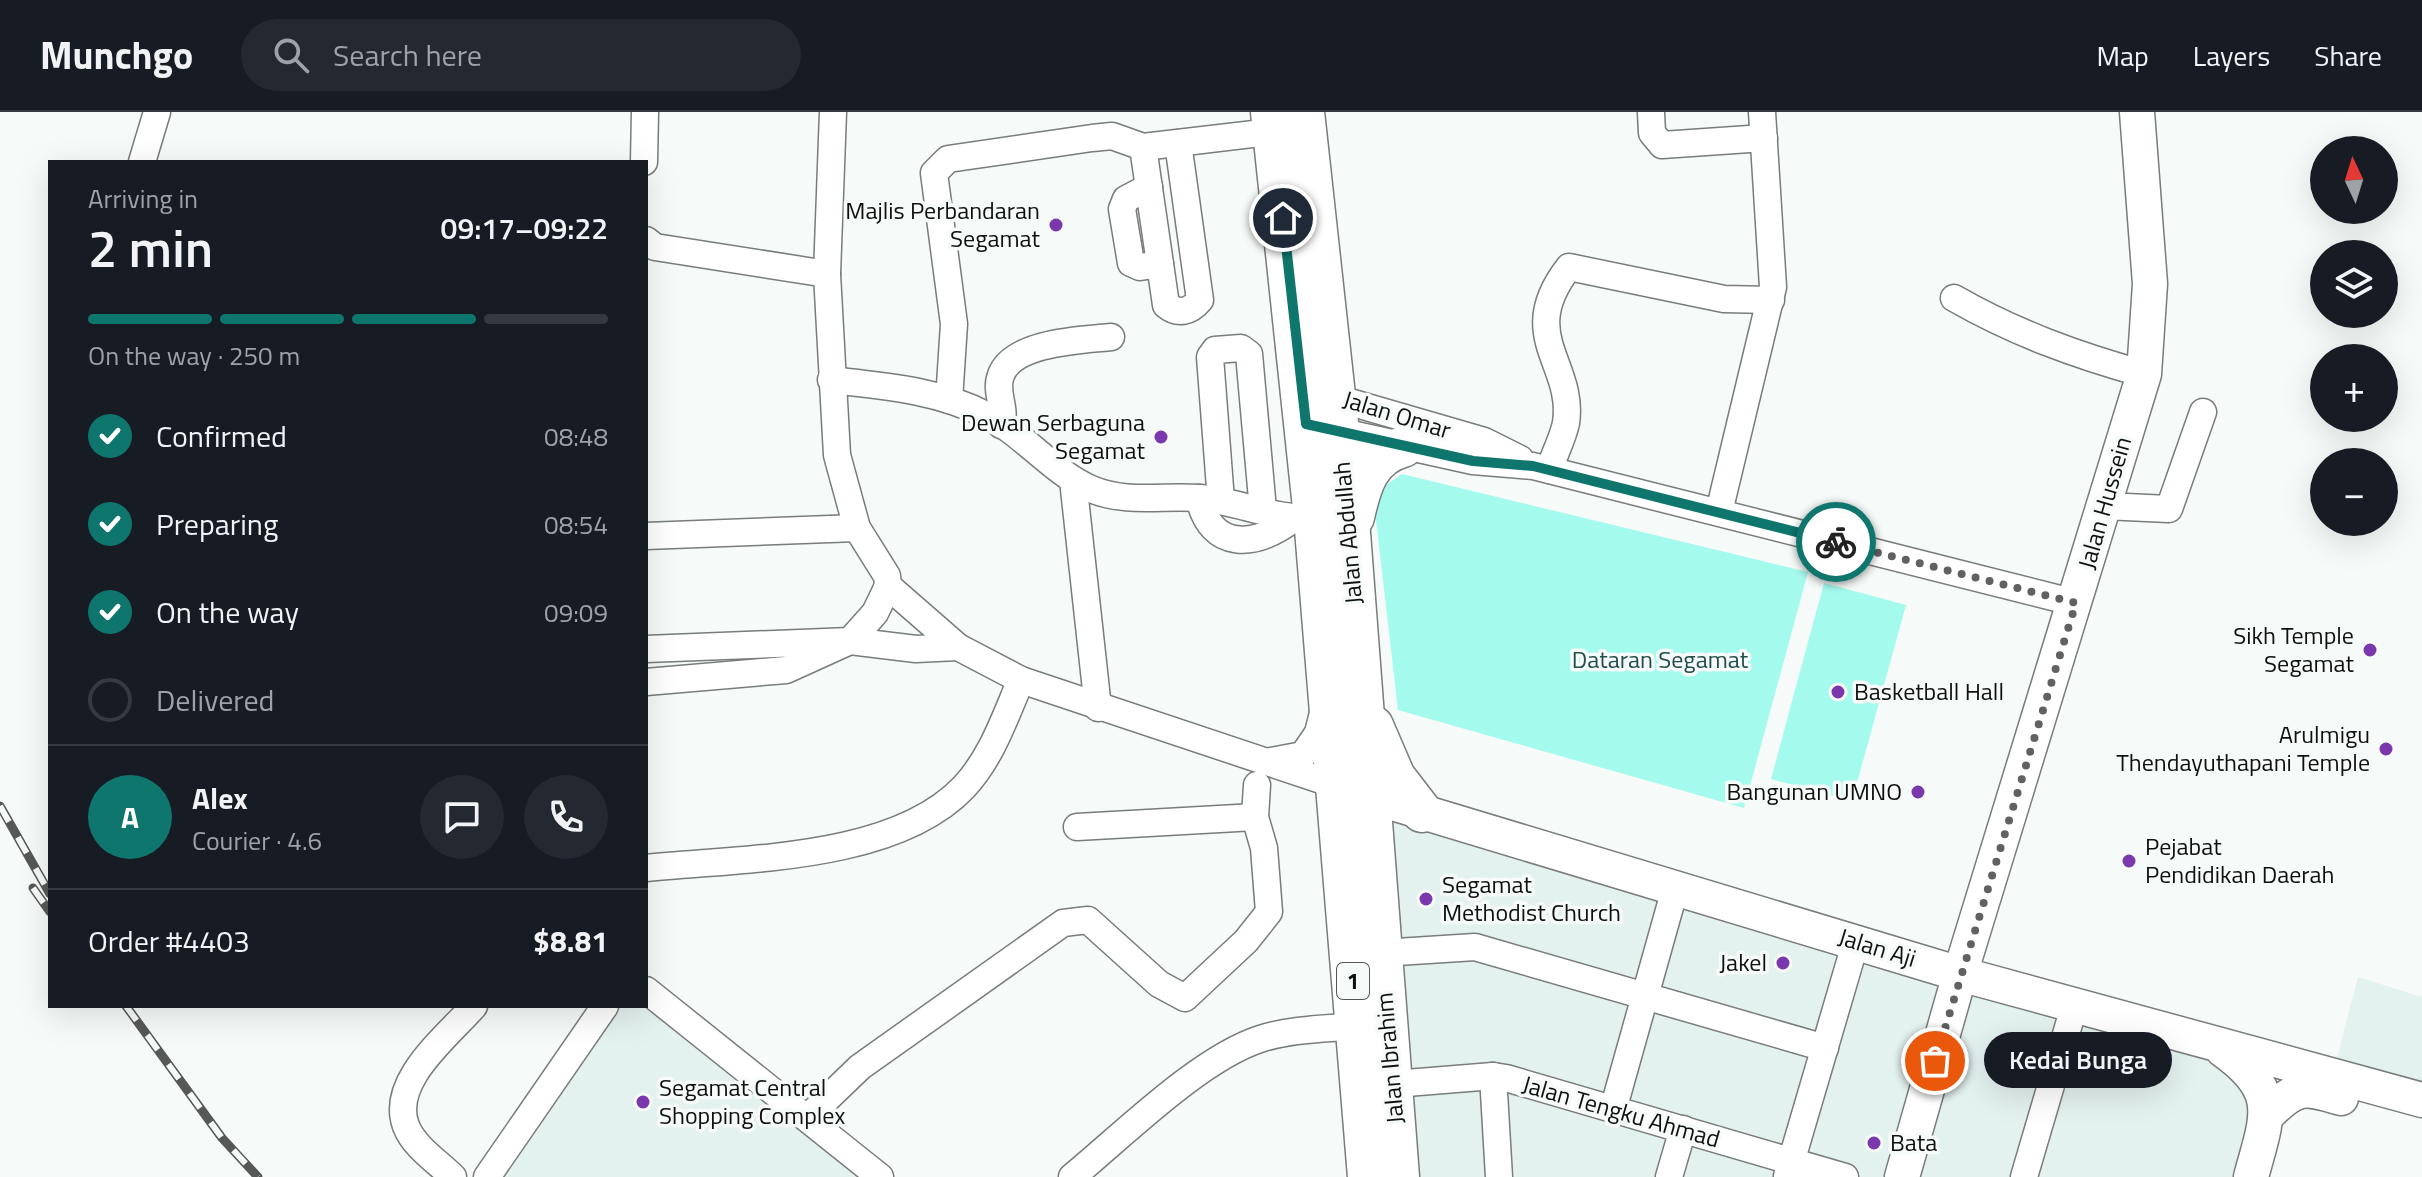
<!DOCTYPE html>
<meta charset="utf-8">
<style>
:root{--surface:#171b24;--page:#242831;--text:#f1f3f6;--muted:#9ea1a6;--line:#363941;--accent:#0f766e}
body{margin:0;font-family:"Titillium Web",sans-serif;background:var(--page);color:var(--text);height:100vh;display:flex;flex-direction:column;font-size:30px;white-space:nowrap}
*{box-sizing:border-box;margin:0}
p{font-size:26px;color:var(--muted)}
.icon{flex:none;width:44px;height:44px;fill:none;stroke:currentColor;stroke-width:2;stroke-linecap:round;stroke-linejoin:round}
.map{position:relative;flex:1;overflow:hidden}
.details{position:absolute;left:48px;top:48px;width:600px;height:848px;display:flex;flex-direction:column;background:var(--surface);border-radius:0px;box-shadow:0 8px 32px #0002}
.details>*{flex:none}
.needle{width:52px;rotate:356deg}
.buttons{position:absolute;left:2310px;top:24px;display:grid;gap:16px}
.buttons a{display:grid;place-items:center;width:88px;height:88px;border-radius:50%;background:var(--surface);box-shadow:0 8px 32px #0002;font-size:40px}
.pin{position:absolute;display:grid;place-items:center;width:68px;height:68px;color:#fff;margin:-34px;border:4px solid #fff;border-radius:50%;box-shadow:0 2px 8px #0007}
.courier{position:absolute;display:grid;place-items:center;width:80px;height:80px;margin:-40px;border:6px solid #0f766e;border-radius:50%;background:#fff;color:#222;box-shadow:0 2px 10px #0007}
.bubble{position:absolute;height:56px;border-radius:28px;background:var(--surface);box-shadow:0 8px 32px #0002;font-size:26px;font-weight:600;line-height:56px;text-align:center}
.summary em{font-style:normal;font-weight:600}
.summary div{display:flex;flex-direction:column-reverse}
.summary{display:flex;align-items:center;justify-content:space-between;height:136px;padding:0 40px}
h1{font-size:52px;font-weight:600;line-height:60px}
.bar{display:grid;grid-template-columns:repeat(4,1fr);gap:12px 8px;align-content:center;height:96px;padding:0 40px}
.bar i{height:10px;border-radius:6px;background:var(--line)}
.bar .selected{background:var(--accent)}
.bar p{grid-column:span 4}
.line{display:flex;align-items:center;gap:20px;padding:0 40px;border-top:2px solid var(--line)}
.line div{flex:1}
.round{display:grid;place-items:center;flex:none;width:84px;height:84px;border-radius:42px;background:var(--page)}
ol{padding:0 40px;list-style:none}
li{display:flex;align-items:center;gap:24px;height:88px}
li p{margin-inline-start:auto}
li .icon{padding:8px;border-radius:50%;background:var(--accent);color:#fff;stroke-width:4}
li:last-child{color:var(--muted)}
li i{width:44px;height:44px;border:4px solid var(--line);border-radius:50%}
header{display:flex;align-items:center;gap:48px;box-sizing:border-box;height:112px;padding:0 40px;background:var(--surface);border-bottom:2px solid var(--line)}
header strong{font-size:38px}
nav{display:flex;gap:44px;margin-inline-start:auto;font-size:28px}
.search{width:560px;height:72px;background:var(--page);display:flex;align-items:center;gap:20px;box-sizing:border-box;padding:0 28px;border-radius:44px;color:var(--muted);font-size:30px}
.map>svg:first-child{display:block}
.built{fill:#e3f1ef}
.green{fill:#a5faee}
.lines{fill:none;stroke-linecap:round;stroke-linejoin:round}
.minor-casing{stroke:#787c7b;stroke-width:29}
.major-casing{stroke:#787c7b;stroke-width:37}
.highway-casing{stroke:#787c7b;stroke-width:43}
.minor{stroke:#fff;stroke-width:26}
.major{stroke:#fff;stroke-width:34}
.highway{stroke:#fff;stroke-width:40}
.rail-casing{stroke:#565858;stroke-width:9}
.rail{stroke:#f6faf9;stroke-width:6;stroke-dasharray:18;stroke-linecap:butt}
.done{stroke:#606262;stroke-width:8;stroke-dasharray:0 14.4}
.route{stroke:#0f766e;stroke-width:10}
.poi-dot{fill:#7b38ac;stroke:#f6faf9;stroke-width:3}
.labels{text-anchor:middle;stroke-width:7;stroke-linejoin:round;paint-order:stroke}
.shield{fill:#f6faf9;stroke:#545656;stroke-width:2}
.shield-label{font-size:22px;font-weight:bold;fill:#0f1010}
.poi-label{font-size:24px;fill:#0f1010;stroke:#f6faf9;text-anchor:end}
.street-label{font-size:24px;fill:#0f1010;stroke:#f6faf9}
.park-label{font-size:24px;fill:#224e49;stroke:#f6faf9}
</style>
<header>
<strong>Munchgo</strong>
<div class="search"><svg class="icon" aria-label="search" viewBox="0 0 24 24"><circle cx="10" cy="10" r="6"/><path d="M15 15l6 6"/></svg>Search here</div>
<nav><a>Map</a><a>Layers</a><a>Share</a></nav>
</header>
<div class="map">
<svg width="2422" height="1065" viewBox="0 0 2422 1065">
<rect width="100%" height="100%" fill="#f6faf9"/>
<g class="built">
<polygon points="1381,702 2215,945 2243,969 2256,1003 2238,1065 1409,1065"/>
<polygon points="2358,865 2422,885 2422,970 2337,946"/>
<polygon points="611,894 646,894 893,1065 493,1065"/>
</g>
<g class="green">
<polygon points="1402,362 1808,460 1744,696 1398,598 1373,382"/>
<polygon points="1824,471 1906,493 1852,689 1771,667"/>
</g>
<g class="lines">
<defs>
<g id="minor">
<polyline points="833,0 827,162 837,343 857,416 887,464 888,474 958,535 1021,568 1336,673"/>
<polyline points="1651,0 1652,21 1662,33 1764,26"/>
<path d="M1143 35 1166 193C1178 203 1190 200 1200 188L1178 31"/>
<polyline points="142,50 157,0"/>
<polyline points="644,50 645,0"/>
<polyline points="1149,75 1126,87 1122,97 1131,151 1140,155 1160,152"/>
<polyline points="646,128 655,135 827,162"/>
<path d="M1954 186C2015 221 2076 243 2144 262"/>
<path d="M831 268C884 274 938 278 986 303 1024 322 1052 360 1091 377 1126 392 1164 383 1200 386 1239 389 1276 409 1314 405"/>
<polyline points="1322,282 1484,329 1520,347"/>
<polyline points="949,288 954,212 934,61 948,47 1092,26 1112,24 1143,35 1287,18"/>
<path d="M1001 313C1007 296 994 280 1001 263 1013 230 1082 228 1111 225"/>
<polyline points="1324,316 1473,349 1533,354 2076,491"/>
<path d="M1549 358C1554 343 1563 326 1566 311 1575 251 1515 224 1569 155L1724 187 1771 188"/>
<polyline points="1073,368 1098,596"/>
<path d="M1199 386C1211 439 1255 436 1293 407"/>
<polyline points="1221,389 1210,245 1215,238 1241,236 1249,242 1263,398"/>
<polyline points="2104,394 2169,397 2203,300"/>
<polyline points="1719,400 1773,175 1762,0"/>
<polyline points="646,424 857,416"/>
<polyline points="646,537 850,529 875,501 888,474"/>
<polyline points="646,570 786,558 850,529 916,537 958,535"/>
<polyline points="1271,649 1303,643 1318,621 1323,601"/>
<polyline points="1077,715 1255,705"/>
<path d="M646 756C741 746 894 749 964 675 992 645 1005 605 1021 568"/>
<polyline points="1381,841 1475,835 1825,936"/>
<polyline points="646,878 880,1065"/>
<polyline points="1493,964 1499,1065"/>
<polyline points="1394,972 1493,964 1506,966 1845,1065"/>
<polyline points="1613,998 1675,777"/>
<polyline points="807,1006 860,955 1063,811 1088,808 1159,872 1185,886 1246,829 1269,800 1264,736 1255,705 1257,673"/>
<polyline points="1787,1064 1856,829"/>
<path d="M453 1065C438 1050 414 1035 406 1014 389 969 448 924 474 894"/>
<polyline points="487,1065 605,894"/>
<path d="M1072 1065C1123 1023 1199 947 1260 927 1291 917 1325 917 1357 914"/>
<polyline points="1669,1065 1683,1017"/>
<polyline points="2024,1065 2074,895"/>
</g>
<g id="major">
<polyline points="1396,692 1960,862 2422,988"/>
<path d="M2223 938C2282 980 2267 1005 2251 1065"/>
<path d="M2269 1001C2297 973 2304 975 2341 986"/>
<polyline points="1902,1065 1960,862 2144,262 2150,172 2137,0"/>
</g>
<g id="highway">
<polyline points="1271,0 1314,405 1368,1065"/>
<polyline points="1304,0 1350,421 1399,1065"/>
<path d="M1354 405C1361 373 1369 344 1403 335"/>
<polyline points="1373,614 1395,665 1422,700"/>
</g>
</defs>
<use href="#minor" class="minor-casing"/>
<use href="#major" class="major-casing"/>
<use href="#highway" class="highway-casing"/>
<use href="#minor" class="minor"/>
<use href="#major" class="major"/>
<use href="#highway" class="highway"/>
<defs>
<g id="rail">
<polyline points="0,694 50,782"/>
<polyline points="33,776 50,800"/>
<polyline points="126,894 222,1026 258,1065"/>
</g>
</defs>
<use href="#rail" class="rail-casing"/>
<use href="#rail" class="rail"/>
</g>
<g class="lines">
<polyline class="done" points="1836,430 2076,491 1935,949"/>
<polyline class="route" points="1283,106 1306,312 1473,349 1533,354 1836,430"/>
</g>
<g class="poi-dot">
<circle cx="1056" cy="113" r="8"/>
<circle cx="1161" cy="325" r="8"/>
<circle cx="2370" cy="538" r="8"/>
<circle cx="1838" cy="580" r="8"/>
<circle cx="2386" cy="637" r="8"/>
<circle cx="1918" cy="680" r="8"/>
<circle cx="2129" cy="749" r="8"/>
<circle cx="1426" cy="787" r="8"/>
<circle cx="1783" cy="851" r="8"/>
<circle cx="643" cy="990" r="8"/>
<circle cx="1874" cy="1031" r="8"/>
</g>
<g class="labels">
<rect class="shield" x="1337" y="851" width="32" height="36" rx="6"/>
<g class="shield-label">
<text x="1353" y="877">1</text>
</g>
<g class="poi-label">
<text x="1040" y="107">Majlis Perbandaran<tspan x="1040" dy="28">Segamat</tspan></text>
<text x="1145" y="319">Dewan Serbaguna<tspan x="1145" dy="28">Segamat</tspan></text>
<text x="2354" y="532">Sikh Temple<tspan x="2354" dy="28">Segamat</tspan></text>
<text x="1854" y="588" text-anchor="start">Basketball Hall</text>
<text x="2370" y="631">Arulmigu<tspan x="2370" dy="28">Thendayuthapani Temple</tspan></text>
<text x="1902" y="688">Bangunan UMNO</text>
<text x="2145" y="743" text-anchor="start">Pejabat<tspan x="2145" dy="28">Pendidikan Daerah</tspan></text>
<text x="1442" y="781" text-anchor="start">Segamat<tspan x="1442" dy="28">Methodist Church</tspan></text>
<text x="1767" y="859">Jakel</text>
<text x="659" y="984" text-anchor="start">Segamat Central<tspan x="659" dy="28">Shopping Complex</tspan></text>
<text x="1890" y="1039" text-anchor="start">Bata</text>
</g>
<g class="street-label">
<text transform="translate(1397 303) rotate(17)" y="8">Jalan Omar</text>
<text transform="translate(2105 391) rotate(-74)" y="8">Jalan Hussein</text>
<text transform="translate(1348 421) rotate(-95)" y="8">Jalan Abdullah</text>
<text transform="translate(1877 836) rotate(17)" y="8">Jalan Aji</text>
<text transform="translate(1390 946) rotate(-95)" y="8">Jalan Ibrahim</text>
<text transform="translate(1621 1000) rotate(16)" y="8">Jalan Tengku Ahmad</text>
</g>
<g class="park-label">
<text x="1660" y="556">Dataran Segamat</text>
</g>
</g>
</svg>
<div class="buttons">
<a><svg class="needle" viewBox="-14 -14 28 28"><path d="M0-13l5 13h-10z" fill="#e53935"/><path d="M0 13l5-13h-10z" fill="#9ea1a6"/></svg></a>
<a><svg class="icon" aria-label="layers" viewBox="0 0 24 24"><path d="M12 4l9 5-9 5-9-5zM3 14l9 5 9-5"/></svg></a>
<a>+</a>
<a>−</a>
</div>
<div class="pin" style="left:1935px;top:949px;background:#ea580c"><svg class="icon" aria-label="bag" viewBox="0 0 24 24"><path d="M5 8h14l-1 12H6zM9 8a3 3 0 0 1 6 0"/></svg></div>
<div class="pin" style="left:1283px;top:106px;background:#1f2937"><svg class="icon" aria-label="home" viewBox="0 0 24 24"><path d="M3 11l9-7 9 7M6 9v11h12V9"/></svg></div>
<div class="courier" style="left:1836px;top:430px"><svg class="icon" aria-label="bike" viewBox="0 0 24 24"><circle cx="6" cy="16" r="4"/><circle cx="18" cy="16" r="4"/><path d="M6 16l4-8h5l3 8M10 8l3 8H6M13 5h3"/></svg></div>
<div class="bubble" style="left:1984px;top:920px;width:188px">Kedai Bunga</div>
<section class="details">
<div class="summary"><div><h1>2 min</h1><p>Arriving in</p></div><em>09:17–09:22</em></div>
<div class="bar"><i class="selected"></i><i class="selected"></i><i class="selected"></i><i></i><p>On the way · 250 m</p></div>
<ol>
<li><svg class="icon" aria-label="check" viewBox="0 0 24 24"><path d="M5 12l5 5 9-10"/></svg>Confirmed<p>08:48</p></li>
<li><svg class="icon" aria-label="check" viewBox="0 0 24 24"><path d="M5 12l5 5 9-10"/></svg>Preparing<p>08:54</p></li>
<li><svg class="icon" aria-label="check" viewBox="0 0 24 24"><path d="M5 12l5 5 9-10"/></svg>On the way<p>09:09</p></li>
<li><i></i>Delivered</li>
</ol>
<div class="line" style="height:144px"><b class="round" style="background:var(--accent);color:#fff">A</b><div><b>Alex</b><p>Courier · 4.6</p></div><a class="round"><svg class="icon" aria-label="chat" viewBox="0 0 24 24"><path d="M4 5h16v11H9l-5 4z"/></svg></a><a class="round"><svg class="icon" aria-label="phone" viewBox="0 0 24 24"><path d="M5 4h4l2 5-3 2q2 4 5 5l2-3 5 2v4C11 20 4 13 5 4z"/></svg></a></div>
<div class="line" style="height:104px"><div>Order #4403</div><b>$8.81</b></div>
</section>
</div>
